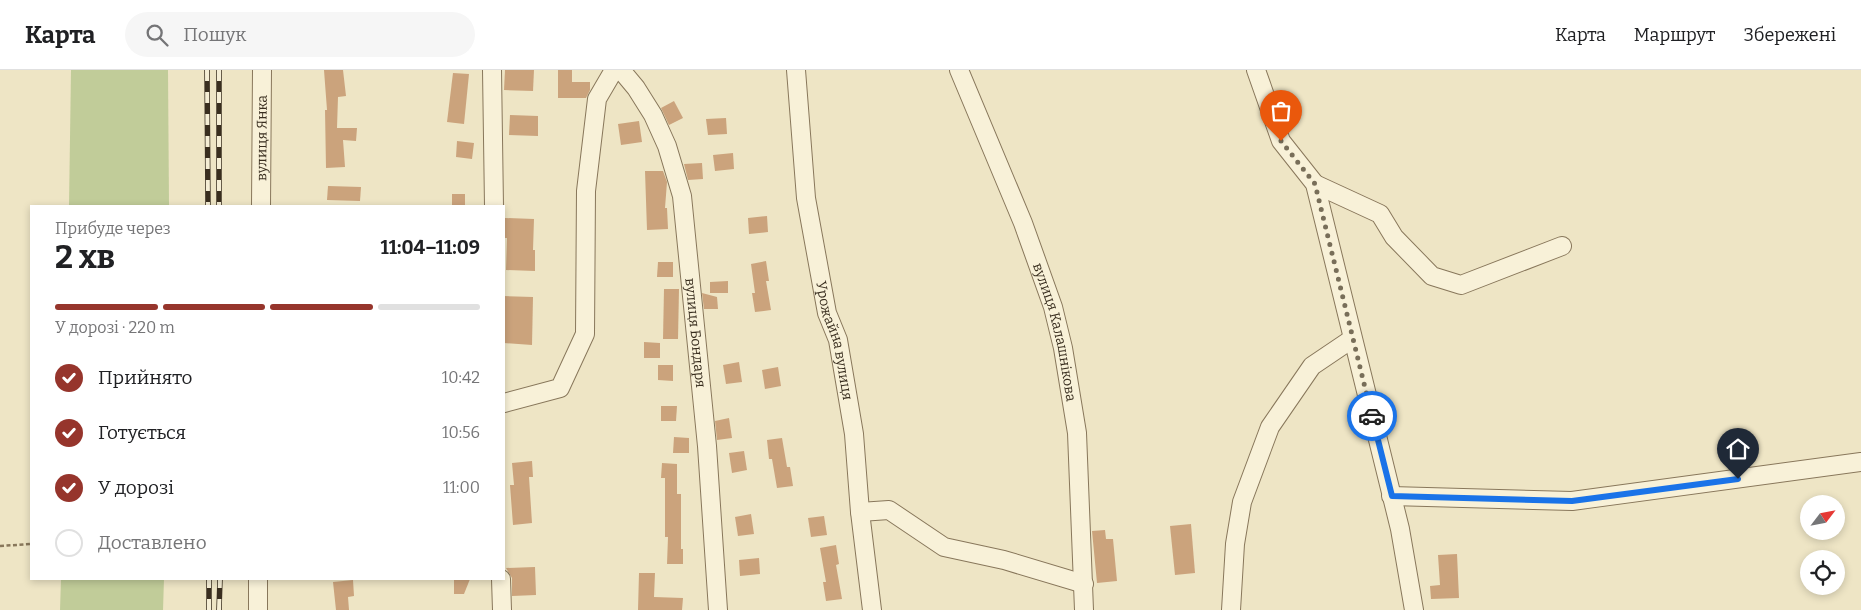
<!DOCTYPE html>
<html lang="uk">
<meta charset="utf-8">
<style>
:root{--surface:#fff;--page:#f6f6f6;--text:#202124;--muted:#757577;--line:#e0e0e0;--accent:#96352c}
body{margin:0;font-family:Bitter,serif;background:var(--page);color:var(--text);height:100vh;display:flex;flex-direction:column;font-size:19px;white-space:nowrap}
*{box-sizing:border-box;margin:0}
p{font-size:16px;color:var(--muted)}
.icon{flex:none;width:28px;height:28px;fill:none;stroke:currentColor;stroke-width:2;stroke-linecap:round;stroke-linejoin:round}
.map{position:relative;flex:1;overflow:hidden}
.panel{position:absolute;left:30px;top:135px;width:475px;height:375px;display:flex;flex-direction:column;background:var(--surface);border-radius:0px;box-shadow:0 2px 8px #0003}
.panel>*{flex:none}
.needle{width:32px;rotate:58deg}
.controls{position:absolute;left:1800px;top:425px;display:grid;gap:10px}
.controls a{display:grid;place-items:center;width:45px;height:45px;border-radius:50%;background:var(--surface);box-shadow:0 2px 8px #0003;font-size:25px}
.pin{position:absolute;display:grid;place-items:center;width:42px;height:42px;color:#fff;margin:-51px -21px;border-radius:50% 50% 50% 0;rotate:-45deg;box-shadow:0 0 5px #0007}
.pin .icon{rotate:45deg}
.courier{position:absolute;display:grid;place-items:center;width:50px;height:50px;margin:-25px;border:4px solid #1a73e8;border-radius:50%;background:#fff;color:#222;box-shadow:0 1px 6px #0007}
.summary em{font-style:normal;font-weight:700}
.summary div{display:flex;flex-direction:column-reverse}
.summary{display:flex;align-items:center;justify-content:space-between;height:85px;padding:0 25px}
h1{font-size:32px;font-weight:700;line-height:38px}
.bar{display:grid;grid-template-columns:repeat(4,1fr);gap:8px 5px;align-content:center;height:60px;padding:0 25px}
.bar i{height:6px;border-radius:4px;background:var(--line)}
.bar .selected{background:var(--accent)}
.bar p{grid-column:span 4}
ol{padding:0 25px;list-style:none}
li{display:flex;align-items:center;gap:15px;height:55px}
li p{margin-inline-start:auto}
li .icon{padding:5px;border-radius:50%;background:var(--accent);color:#fff;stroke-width:4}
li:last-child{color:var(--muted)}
li i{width:28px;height:28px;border:2px solid var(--line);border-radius:50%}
header{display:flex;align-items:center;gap:30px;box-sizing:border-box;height:70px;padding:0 25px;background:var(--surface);border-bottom:1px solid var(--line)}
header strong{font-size:24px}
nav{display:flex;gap:28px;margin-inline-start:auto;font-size:18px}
.search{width:350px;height:45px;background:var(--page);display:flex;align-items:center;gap:12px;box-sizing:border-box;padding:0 18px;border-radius:28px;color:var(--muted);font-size:19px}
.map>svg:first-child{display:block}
.green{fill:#c1cc99}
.building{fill:#cba37c}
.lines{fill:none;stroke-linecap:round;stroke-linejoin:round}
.minor-casing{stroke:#88775b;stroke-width:20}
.path{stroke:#88775b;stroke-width:2.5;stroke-dasharray:4 2.5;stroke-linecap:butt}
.minor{stroke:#f8f1d8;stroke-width:18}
.rail-casing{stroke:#392e1f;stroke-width:5.5}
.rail{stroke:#f5eed5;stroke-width:4;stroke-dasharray:11;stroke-linecap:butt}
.done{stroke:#786e59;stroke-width:5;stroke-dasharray:0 9}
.route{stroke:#1a73e8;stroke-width:6}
.labels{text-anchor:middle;stroke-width:4;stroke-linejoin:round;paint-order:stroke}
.street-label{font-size:14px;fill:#392e1f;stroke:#f5eed5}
</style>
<header>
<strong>Карта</strong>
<div class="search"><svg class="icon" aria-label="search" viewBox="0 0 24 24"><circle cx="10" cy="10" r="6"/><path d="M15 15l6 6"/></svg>Пошук</div>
<nav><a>Карта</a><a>Маршрут</a><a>Збережені</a></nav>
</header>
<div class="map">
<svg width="1861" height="540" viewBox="0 0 1861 540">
<rect width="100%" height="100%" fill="#eee5c5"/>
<g class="green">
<polygon points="71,0 168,0 169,136 69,136"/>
<polygon points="61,509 164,509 163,540 60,540"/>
</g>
<g class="building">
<polygon points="324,0 343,0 346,26 338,27 337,58 357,58 356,71 343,70 345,97 326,98 325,40 327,40"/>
<polygon points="505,0 534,0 533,21 504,20"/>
<polygon points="558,0 572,0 572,12 590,12 590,20 586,28 558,28"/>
<polygon points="453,3 469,4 464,54 447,52"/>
<polygon points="674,31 683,48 669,55 661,38"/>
<polygon points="510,45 538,46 538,66 509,65"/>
<polygon points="726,48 727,64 708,65 706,49"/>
<polygon points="639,51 642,72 621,75 618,54"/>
<polygon points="457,71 474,73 472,89 456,87"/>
<polygon points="733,83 734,99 715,101 713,85"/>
<polygon points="702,93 703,109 688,110 684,94"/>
<polygon points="645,101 663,101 667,112 665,138 667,138 668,159 647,160"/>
<polygon points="328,116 361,117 360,131 327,130"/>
<rect x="452" y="124" width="13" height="12"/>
<polygon points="767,146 768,162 749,164 748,148"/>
<polygon points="505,148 534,149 533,180 535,180 535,201 506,200 507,168 505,168"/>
<polygon points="766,191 769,211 766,211 771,240 755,242 752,223 755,223 751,194"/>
<polygon points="658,192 673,192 673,207 657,207"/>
<polygon points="728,211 728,223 710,223 710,212"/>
<polygon points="664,219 679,219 678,269 663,269"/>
<polygon points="702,223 717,227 718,239 704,239"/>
<polygon points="504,226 533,227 532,275 504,273"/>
<polygon points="644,272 660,273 660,288 644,288"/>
<polygon points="739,292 742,312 726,314 723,295"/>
<polygon points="658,295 673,295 673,311 658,310"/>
<polygon points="778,297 781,316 765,319 762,300"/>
<polygon points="661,336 677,336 676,351 661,351"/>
<polygon points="729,348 732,368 717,370 715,351"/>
<polygon points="674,367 689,368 689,383 673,383"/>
<polygon points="782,368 787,397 790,397 793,416 777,418 772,389 769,389 767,370"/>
<polygon points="744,381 747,400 732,403 729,383"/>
<polygon points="532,391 533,407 529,407 532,453 513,455 510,415 514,415 512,393"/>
<polygon points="662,393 677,394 677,424 681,424 681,479 683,479 683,494 667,494 668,467 665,467 665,408 661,408"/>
<polygon points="751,444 754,464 738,466 735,447"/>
<polygon points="824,446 827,465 811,467 808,448"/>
<polygon points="1191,454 1195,503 1175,505 1170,456"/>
<polygon points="1105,460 1106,469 1113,469 1117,511 1097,513 1092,461"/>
<polygon points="836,475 839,494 836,495 842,529 826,531 823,512 826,512 820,478"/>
<polygon points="1457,484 1459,528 1431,529 1430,516 1440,515 1438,485"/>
<polygon points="759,488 760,504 740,506 739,490"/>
<polygon points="535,497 536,525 512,526 512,508 506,498"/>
<polygon points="639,503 655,503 654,527 683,528 682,540 638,540"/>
<polygon points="454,509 470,509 464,524 454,524"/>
<polygon points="353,510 354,526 348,527 349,540 336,540 333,512"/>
</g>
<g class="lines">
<defs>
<g id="minor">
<polyline points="492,0 494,136"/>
<path id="s1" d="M621 0 636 18 653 45 667 76 682 126 707 376 718 540"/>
<path id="s2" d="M796 0 806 128 827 243 838 270 854 364 860 442 872 540"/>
<path id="s3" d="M959 0 1023 153 1053 237 1063 278 1077 363 1084 540"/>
<polyline points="1256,0 1281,71 1315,114 1400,459 1414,540"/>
<polyline points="1315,114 1380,144 1394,167 1432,206 1461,215 1562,176"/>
<path id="s4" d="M261 136 262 0"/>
<polyline points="504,333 560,318 585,264 586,121 597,29 614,0"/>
<polyline points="1391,426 1572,431 1861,392"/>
<polyline points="860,442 889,440 944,477 1004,490 1084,514"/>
<polyline points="501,509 502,540"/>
<polyline points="258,540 258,509"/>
<polyline points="1231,540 1235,474 1242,432 1270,357 1312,296 1352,269"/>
</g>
</defs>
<use href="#minor" class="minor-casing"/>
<polyline class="path" points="0,476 31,474"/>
<use href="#minor" class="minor"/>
<defs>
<g id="rail">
<polyline points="207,0 208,136"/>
<polyline points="219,0 219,136"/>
<polyline points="209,540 209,509"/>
<polyline points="219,540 220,509"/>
</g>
</defs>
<use href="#rail" class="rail-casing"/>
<use href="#rail" class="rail"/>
</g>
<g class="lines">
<polyline class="done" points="1281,71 1315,114 1372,346"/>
<polyline class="route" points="1372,346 1392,426 1572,431 1738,409"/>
</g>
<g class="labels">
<g class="street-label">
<text dy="5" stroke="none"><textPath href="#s4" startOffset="68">вулиця Янка</textPath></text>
<text dy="5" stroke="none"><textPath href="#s1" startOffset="279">вулиця Бондаря</textPath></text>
<text dy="5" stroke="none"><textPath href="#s3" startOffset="280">вулиця Калашнікова</textPath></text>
<text dy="5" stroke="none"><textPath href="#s2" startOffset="274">Урожайна вулиця</textPath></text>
</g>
</g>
</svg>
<div class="controls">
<a><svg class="needle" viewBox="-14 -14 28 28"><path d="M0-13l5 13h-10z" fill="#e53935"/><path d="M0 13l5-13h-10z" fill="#757577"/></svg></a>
<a><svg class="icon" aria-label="locate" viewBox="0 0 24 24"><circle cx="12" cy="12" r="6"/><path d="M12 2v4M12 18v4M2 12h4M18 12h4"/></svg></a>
</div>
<div class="pin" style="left:1281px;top:71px;background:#ea580c"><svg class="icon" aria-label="bag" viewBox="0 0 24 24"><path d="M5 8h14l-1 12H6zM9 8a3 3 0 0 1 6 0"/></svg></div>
<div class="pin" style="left:1738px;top:409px;background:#1f2937"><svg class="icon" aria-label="home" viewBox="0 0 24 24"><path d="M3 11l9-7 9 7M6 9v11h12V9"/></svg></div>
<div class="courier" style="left:1372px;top:346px"><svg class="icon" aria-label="car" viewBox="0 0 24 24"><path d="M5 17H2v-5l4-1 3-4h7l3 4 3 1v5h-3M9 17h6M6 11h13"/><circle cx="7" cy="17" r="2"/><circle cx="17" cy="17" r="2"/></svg></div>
<section class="panel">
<div class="summary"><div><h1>2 хв</h1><p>Прибуде через</p></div><em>11:04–11:09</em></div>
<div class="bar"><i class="selected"></i><i class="selected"></i><i class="selected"></i><i></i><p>У дорозі · 220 m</p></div>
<ol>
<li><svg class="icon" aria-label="check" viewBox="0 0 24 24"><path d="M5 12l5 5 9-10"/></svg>Прийнято<p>10:42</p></li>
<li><svg class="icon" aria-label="check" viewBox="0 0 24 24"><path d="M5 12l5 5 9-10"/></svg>Готується<p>10:56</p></li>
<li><svg class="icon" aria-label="check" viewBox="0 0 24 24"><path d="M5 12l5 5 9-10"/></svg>У дорозі<p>11:00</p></li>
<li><i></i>Доставлено</li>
</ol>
</section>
</div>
